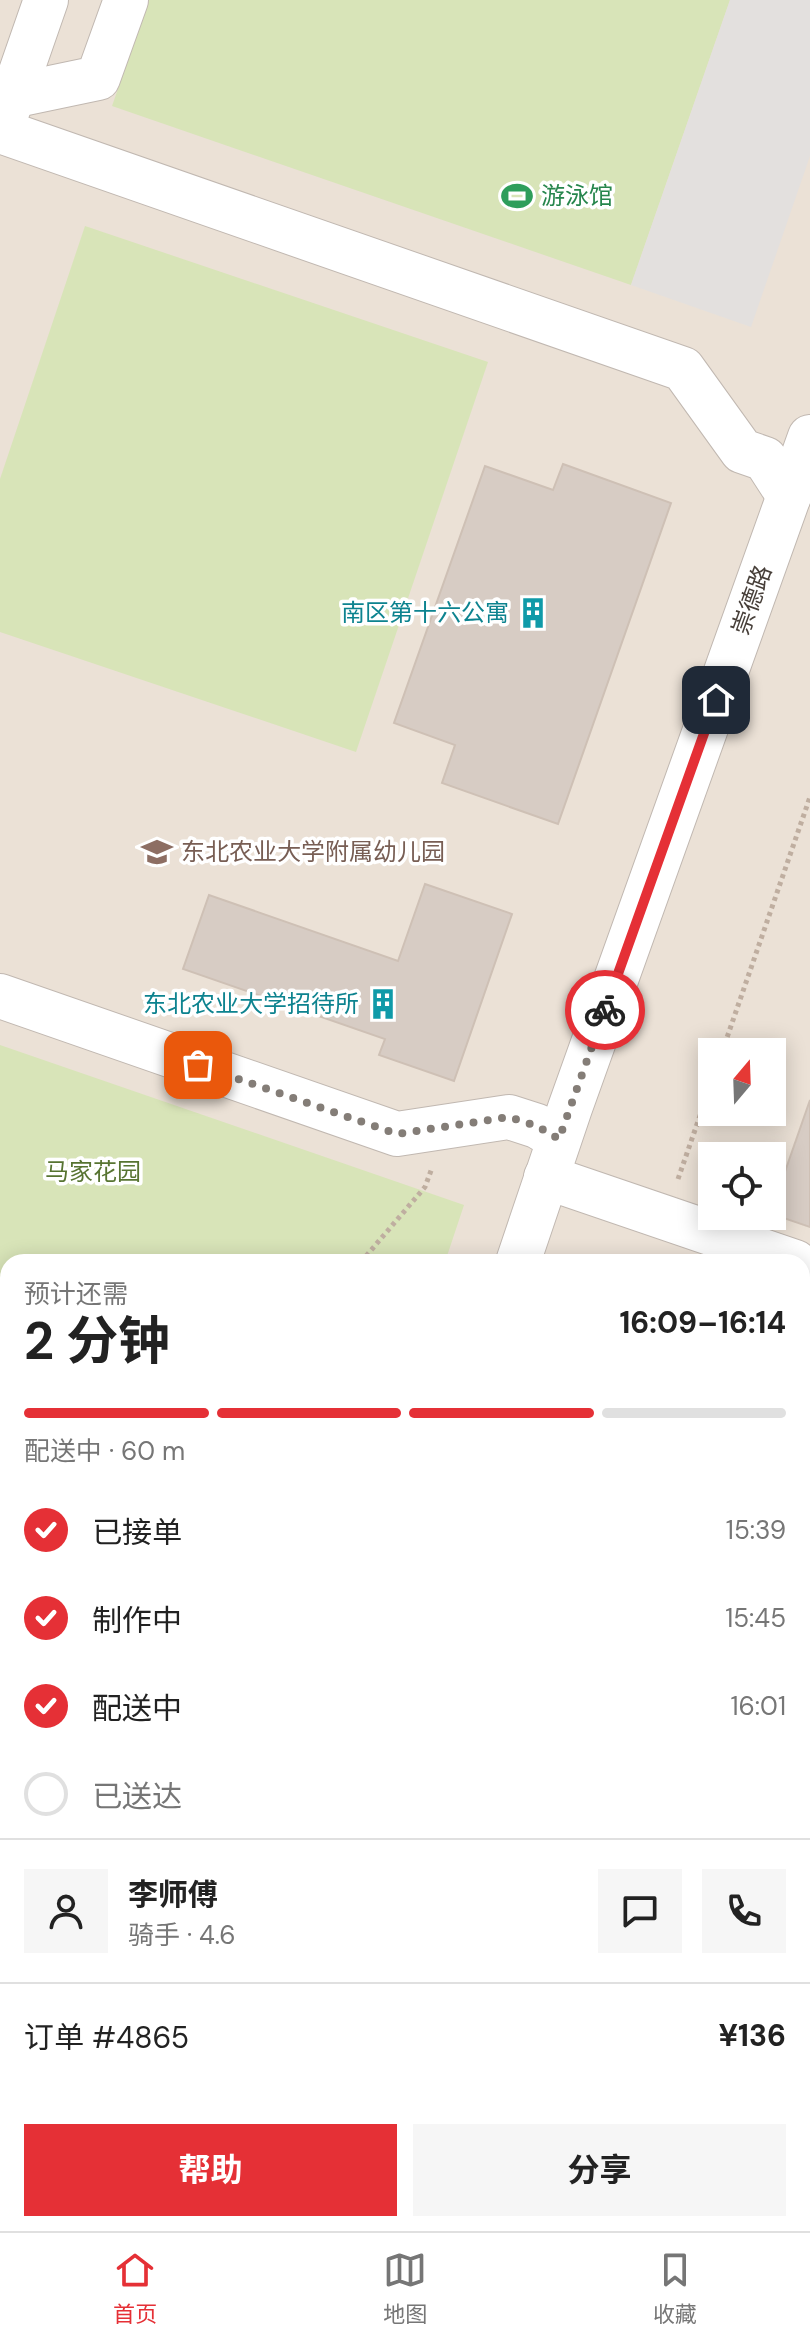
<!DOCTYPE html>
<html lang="zh">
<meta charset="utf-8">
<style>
:root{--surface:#fff;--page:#f6f6f6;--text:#222;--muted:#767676;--line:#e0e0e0;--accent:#e53036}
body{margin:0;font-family:"DM Sans","Noto Sans SC",sans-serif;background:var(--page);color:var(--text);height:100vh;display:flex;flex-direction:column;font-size:30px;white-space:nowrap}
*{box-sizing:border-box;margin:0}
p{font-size:26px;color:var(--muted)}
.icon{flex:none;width:44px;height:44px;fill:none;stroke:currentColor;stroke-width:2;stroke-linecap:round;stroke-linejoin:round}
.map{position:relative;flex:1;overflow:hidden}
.sheet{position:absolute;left:0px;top:1254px;width:810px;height:978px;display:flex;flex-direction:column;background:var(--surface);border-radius:24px 24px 0 0;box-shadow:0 4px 20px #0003}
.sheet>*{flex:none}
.needle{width:52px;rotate:19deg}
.fabs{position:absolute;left:698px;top:1038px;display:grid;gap:16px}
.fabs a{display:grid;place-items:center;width:88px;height:88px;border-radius:0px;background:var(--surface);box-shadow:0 4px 20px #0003;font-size:40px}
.pin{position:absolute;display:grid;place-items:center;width:68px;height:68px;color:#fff;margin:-34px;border-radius:16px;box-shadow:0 4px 12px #0006}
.courier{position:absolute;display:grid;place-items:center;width:80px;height:80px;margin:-40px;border:6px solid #e53036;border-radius:50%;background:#fff;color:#222;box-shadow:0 2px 10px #0007}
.summary em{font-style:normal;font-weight:700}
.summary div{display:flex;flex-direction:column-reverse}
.summary{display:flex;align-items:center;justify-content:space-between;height:136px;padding:0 24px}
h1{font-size:52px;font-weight:700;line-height:60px}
.bar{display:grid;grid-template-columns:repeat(4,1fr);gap:12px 8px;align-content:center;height:96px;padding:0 24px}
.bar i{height:10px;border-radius:6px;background:var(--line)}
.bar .on{background:var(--accent)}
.bar p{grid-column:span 4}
.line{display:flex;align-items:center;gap:20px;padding:0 24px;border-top:2px solid var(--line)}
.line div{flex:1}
.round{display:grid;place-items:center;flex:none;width:84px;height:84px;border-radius:0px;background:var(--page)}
ol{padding:0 24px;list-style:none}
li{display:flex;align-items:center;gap:24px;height:88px}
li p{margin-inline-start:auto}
li .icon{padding:8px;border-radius:50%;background:var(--accent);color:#fff;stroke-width:4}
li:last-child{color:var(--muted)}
li i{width:44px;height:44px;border:4px solid var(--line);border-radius:50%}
.cta{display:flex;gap:16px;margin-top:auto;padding:16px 24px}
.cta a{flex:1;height:92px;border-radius:0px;background:var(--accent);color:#fff;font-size:32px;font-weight:700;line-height:92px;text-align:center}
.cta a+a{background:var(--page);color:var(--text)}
.dock{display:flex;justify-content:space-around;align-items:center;height:112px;border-top:2px solid var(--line);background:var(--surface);font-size:22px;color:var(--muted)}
.dock a{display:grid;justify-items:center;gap:4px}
.dock .on{color:var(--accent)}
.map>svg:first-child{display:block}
.education{fill:#ebe1d6;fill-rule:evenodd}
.green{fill:#d8e4b8}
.parking{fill:#e3e0de}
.building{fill:#d7ccc4;stroke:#cec0b5;stroke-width:2}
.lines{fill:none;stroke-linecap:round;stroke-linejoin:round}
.minor-casing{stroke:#c1b8b1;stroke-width:46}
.path{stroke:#bfaea0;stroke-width:5;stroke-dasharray:4 4;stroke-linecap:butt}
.minor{stroke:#fff;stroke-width:44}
.done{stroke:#847d77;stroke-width:8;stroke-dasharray:0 14.4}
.route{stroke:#e53036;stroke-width:10}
.labels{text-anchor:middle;stroke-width:7;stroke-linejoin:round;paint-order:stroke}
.leisure-label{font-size:24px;fill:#27864d;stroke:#fff;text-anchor:start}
.street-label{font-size:24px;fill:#473f39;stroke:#fff}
.culture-label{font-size:24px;fill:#0d838f;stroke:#fff;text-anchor:end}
.education-label{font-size:24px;fill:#785e54;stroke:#fff;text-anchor:start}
.park-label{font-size:24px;fill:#577431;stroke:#fff}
</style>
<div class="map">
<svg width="810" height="2231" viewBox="0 0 810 2231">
<rect width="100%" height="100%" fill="#f4efeb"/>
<path class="education" d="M0 0H810V2222L806 2231H118L123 2224H802V1262H8V2117L0 2112ZM712 1052H772V1112H712ZM712 1156H772V1216H712Z"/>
<g class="green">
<polygon points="149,0 730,0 631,285 112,106"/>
<polygon points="85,226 488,362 356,752 0,632 0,479"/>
<polygon points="0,1045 464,1205 445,1262 8,1262 8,1866 0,1867"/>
</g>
<polygon class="parking" points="730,0 810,0 810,156 751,327 631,285"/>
<g class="building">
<polygon points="563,464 671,503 558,824 442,783 455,745 394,723 485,466 553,490"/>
<polygon points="425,884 512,914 454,1081 379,1055 385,1039 183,969 209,895 398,961"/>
<polygon points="810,1100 810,1227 772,1214 772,1209"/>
<polygon points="381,2224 494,2224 515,2231 378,2231"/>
</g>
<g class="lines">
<defs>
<g id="minor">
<polyline points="12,96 98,78 126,0"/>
<polyline points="5,118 46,0"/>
<polyline points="0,131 683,369 742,451 765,459 789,496"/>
<polyline points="0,996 397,1134 509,1117 537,1126 559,1139"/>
<polyline points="546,1177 795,1262"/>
<polyline points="518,1262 570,1108 810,437"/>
<polyline points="0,1908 8,1907"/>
<polyline points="0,1950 8,1964"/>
<polyline points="6,2231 10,2224"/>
</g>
</defs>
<use href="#minor" class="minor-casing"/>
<g class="path">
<polyline points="722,1052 810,797"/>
<polyline points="678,1179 712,1081"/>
<polyline points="361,1262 425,1187 432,1168"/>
<polyline points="0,1575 8,1568"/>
<polyline points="0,1584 8,1598"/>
<polyline points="0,1650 8,1637"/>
<polyline points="0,1720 2,1727 0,1754"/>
</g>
<use href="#minor" class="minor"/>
</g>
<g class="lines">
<polyline class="done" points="198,1065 397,1134 509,1117 537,1126 559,1139 605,1010"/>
<polyline class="route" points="605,1010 716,700"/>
</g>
<defs>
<symbol id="stadium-bare" viewBox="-9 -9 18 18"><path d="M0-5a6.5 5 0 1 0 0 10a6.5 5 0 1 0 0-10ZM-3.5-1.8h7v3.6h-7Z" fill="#2e9e5b" stroke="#fff" stroke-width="2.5" paint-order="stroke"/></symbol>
<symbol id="building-bare" viewBox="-9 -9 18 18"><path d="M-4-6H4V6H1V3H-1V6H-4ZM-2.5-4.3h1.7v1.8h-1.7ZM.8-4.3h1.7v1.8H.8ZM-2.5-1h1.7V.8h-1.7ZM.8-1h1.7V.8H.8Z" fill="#0f9aa8" stroke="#fff" stroke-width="2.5" paint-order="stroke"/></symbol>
<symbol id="school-bare" viewBox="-9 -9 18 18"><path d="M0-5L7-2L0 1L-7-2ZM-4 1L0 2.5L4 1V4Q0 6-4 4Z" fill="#8d6e63" stroke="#fff" stroke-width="2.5" paint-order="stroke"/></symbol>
</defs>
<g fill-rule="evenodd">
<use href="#stadium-bare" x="495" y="174" width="44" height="44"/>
<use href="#building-bare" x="511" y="591" width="44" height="44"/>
<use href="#school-bare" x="135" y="830" width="44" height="44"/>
<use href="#building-bare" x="361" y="982" width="44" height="44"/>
</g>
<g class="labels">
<g class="leisure-label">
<text x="541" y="204">游泳馆</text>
</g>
<g class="street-label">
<text transform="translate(752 600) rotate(-70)" y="8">崇德路</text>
</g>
<g class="culture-label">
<text x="509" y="621">南区第十六公寓</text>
<text x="359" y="1012">东北农业大学招待所</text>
</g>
<g class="education-label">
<text x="181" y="860">东北农业大学附属幼儿园</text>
</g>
<g class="park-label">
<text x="93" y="1180">马家花园</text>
</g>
</g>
</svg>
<div class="fabs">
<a><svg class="needle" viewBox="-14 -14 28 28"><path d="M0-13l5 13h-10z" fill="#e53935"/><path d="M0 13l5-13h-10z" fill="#767676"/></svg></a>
<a><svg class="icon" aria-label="locate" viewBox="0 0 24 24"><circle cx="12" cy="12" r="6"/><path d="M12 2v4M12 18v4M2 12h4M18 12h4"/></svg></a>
</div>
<div class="pin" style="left:198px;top:1065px;background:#ea580c"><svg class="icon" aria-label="bag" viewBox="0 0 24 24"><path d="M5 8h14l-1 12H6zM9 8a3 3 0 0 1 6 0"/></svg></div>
<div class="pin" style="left:716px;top:700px;background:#1f2937"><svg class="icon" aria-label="home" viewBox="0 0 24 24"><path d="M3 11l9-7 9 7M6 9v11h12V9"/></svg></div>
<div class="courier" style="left:605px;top:1010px"><svg class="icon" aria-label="bike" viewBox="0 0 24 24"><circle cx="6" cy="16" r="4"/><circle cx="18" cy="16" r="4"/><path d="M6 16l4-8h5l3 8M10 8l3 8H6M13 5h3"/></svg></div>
<section class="sheet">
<div class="summary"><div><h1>2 分钟</h1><p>预计还需</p></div><em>16:09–16:14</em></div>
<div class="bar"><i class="on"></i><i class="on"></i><i class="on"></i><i></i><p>配送中 · 60 m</p></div>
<ol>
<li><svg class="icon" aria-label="check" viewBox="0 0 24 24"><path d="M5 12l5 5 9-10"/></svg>已接单<p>15:39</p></li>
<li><svg class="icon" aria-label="check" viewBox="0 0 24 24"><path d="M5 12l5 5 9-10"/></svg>制作中<p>15:45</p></li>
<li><svg class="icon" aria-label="check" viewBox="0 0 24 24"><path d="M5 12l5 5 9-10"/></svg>配送中<p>16:01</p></li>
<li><i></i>已送达</li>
</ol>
<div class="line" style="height:144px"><a class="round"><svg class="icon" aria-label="person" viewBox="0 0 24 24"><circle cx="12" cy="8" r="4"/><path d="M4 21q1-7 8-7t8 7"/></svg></a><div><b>李师傅</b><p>骑手 · 4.6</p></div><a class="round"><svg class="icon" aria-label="chat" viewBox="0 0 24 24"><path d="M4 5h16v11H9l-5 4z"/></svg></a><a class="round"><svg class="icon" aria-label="phone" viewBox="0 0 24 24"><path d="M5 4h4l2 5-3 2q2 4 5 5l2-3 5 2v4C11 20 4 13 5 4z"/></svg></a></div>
<div class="line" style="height:104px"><div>订单 #4865</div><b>¥136</b></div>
<div class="cta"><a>帮助</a><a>分享</a></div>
</section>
</div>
<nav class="dock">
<a class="on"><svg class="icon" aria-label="home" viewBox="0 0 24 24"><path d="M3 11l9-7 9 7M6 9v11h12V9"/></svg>首页</a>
<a><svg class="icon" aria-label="map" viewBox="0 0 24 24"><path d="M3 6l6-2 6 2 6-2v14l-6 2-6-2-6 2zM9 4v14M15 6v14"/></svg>地图</a>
<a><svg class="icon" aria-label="saved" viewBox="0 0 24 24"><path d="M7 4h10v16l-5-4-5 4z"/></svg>收藏</a>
</nav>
